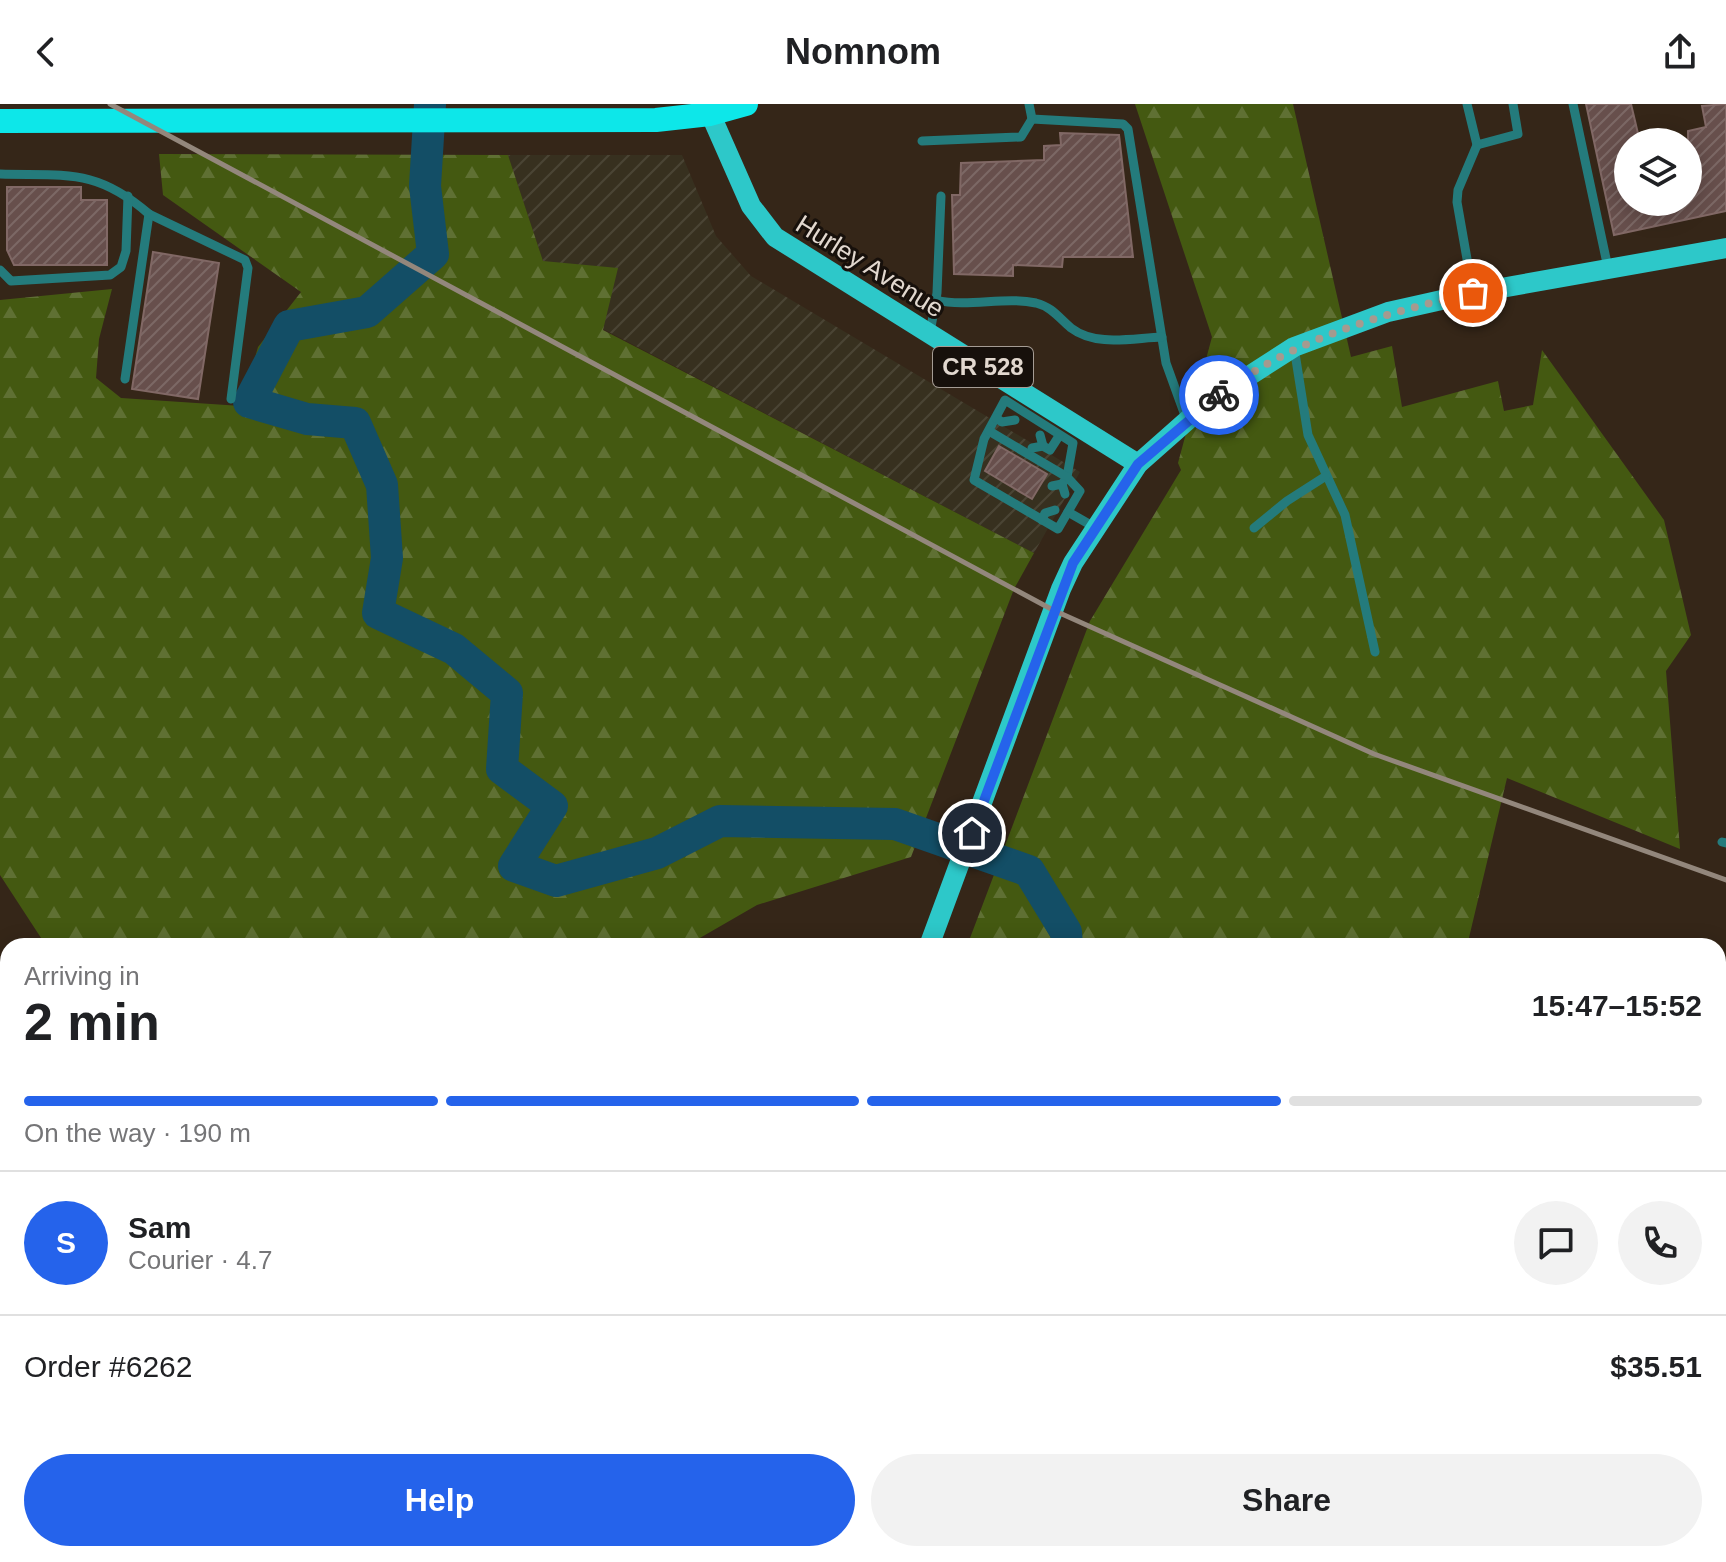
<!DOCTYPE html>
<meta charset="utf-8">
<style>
:root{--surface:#fff;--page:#f2f2f2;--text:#202124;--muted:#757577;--line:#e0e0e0;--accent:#2563eb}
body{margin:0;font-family:Helvetica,sans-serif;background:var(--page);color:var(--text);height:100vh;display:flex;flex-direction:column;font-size:30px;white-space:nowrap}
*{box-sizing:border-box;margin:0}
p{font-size:26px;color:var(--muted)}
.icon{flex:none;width:44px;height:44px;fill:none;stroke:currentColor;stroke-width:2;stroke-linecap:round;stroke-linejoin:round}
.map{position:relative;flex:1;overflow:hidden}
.side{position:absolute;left:0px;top:834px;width:1726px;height:624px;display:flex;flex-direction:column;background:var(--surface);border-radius:24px 24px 0 0;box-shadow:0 4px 20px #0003}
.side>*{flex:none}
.controls{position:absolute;left:1614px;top:24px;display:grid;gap:16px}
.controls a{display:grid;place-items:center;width:88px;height:88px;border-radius:50%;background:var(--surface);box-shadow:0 4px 20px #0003;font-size:40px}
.pin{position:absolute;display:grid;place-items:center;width:68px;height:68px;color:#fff;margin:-34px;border:4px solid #fff;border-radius:50%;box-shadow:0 2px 8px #0007}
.courier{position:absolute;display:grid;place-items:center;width:80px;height:80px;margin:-40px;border:6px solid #2563eb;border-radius:50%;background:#fff;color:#222;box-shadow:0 2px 10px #0007}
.overview em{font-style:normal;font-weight:600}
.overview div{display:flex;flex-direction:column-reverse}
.overview{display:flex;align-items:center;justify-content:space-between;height:136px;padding:0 24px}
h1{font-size:52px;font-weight:600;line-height:60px}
.bar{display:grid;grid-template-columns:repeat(4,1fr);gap:12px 8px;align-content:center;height:96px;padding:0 24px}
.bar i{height:10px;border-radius:6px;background:var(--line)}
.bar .active{background:var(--accent)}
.bar p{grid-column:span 4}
.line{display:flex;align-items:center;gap:20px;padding:0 24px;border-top:2px solid var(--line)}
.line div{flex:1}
.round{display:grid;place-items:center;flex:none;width:84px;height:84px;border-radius:42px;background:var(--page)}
.cta{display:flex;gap:16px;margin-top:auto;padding:16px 24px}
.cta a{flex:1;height:92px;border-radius:48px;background:var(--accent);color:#fff;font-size:32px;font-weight:600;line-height:92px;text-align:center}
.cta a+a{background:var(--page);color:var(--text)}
header{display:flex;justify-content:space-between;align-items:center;height:104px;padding:0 24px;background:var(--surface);font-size:36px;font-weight:600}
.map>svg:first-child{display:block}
.industrial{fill:url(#industrial-furrows)}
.forest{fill:url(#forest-firs)}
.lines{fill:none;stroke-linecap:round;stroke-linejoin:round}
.river{stroke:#134e66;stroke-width:32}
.building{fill:url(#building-hatch);stroke:#816865;stroke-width:2}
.path{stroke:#7d7064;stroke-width:3;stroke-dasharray:4 6;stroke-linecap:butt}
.lane{stroke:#247b7c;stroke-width:9}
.street{stroke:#247b7c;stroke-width:16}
.primary{stroke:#2dc8c9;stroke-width:20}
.highway{stroke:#0de7e9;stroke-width:24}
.rail{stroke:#93877c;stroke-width:5}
.done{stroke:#a59a8f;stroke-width:8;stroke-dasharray:0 14.4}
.route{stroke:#2563eb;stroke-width:10}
.labels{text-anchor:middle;stroke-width:6;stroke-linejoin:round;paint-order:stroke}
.shield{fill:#17100b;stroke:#a59c94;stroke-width:2}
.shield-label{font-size:24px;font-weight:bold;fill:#e2d8cf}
.street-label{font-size:26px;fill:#e2d8cf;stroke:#17100b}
</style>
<header><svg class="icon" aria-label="back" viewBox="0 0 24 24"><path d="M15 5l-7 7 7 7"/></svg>Nomnom<svg class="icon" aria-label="share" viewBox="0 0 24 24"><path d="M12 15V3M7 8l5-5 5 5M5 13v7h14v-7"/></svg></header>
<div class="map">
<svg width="1726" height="1458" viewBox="0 0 1726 1458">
<defs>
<pattern id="industrial-furrows" width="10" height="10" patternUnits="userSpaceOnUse" patternTransform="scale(2)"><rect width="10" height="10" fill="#37301f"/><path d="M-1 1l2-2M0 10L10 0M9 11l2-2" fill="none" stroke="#4a4434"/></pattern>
<pattern id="forest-firs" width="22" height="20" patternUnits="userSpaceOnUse" patternTransform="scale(2)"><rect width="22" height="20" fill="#445911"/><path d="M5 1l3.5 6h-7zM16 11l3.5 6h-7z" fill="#5f7033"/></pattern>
<pattern id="building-hatch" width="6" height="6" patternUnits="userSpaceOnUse" patternTransform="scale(2)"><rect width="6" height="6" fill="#674f4c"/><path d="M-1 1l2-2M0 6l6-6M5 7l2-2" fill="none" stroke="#7c6865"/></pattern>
</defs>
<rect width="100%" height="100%" fill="#352618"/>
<polygon class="industrial" points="508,51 682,51 716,132 751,172 1080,368 1034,449 603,225 543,157"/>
<g class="forest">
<polygon points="1135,0 1293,0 1351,253 1392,242 1402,303 1498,277 1504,307 1533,301 1542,246 1664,416 1691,531 1666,567 1680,745 1507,674 1467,842 967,842 1090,517 1181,366 1178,359 1212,233"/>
<polygon points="159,50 508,51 543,157 618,164 603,226 1034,449 1014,485 911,753 757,801 686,842 45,840 0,771 0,196 112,185 99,235 96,274 121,294 241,302 258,243 301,188 163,91"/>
<polygon points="853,1450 1636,1450 1637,1458 852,1458"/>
</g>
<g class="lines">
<g class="river">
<polyline points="430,0 425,82 433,150 367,208 289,222 249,298 307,315 355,319 382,381 387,454 378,509 454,545 507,589 502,665 552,702 514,762 556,777 657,749 720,717 895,720 1029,767 1066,828 1067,842"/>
<polyline points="1410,1458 1414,1450"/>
</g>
</g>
<g class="building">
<polygon points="1586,0 1631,0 1640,38 1628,38 1628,98 1688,98 1688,27 1706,23 1702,2 1726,0 1726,107 1614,131"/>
<polygon points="1060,29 1119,31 1133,153 1063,153 1062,163 1013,161 1013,172 954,170 952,91 960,91 961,59 1044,56 1044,42 1061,41"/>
<polygon points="7,83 81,83 81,96 107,96 107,161 14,161 7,146"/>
<polygon points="153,148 219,159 198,295 132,285"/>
<polygon points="999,342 1047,370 1032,395 985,367"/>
</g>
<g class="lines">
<polyline class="path" points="1070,1450 1071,1458"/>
<g class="lane">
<polyline points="1029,0 1032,15 1123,20 1128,25 1166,259 1187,317"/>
<polyline points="1467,0 1477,41 1518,30 1513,0"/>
<polyline points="1573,0 1608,164"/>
<polyline points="922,37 1021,33 1032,15"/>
<path d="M0 70C66 72 96 64 149 110L125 275"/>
<polyline points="149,110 245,156 248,164 231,295"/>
<polyline points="0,166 11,177 110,171 121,163 126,147 128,92"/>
<polyline points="1473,189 1457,98 1458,86 1477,41"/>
<path d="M936 196C969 204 1003 192 1036 199 1052 203 1059 214 1071 224 1096 243 1132 234 1162 233"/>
<polyline points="930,229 937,189 941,92"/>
<polyline points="1294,243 1308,331 1345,411 1375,548"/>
<polygon points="1005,296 1073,339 1067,373 1080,387 1058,425 974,376 984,335"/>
<polyline points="996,314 1002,318 1015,316"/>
<polyline points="989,327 1067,373 1062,380"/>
<polyline points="1043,342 1050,346 1059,332"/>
<polyline points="1032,344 1043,342 1040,331"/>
<polyline points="1052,382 1062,380 1065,390"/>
<polyline points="1068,408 1096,424"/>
<polyline points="1042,416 1045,409 1055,406"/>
<polyline points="1254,424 1287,397 1326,372"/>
<polyline points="1722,738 1726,739"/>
<polyline points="0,935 6,941 6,978 0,987"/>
<polyline points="0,1270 8,1270"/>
<polyline points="495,1458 495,1450"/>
</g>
<g class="street">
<polyline points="1718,965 1726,970"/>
<polyline points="0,1146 8,1146"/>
<polyline points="0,1440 8,1440"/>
<polyline points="332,1458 332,1450"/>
</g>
<g class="primary">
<polyline points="706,0 751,102 775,133 1138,360"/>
<polyline points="929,842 1061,485 1073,459 1138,360 1207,299 1294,243 1388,208 1473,189 1726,144"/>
<polyline points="695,1458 698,1450"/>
</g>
<polyline class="highway" points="0,17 656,16 710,10 746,0"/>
<polyline class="rail" points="110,0 1053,506 1374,650 1726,776"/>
</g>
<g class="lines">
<path class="done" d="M1219 291C1296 234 1381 210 1473 189"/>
<polyline class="route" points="972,729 1073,459 1138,360 1219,291"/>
</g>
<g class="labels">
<rect class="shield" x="933" y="243" width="100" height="40" rx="6"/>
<g class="shield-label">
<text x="983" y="271">CR 528</text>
</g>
<g class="street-label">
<text transform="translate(870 162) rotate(32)" y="9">Hurley Avenue</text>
</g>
</g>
</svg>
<div class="controls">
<a><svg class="icon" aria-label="layers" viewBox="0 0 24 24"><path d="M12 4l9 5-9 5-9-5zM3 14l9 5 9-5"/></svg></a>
</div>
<div class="pin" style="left:1473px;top:189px;background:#ea580c"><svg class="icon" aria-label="bag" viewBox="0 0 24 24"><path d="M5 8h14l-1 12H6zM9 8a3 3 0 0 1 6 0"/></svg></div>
<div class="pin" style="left:972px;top:729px;background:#1f2937"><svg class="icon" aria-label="home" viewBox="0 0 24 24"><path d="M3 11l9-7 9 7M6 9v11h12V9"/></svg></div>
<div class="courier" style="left:1219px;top:291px"><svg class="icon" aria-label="bike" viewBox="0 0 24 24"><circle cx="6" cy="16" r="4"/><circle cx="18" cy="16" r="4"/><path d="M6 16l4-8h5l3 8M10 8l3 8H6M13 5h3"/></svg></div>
<section class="side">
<div class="overview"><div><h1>2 min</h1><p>Arriving in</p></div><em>15:47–15:52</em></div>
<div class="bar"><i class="active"></i><i class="active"></i><i class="active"></i><i></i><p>On the way · 190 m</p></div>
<div class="line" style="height:144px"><b class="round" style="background:var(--accent);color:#fff">S</b><div><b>Sam</b><p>Courier · 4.7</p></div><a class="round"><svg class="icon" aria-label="chat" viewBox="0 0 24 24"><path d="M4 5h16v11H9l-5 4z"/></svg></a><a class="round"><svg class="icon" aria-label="phone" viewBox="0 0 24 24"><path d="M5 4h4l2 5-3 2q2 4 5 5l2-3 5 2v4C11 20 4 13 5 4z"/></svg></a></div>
<div class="line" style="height:104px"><div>Order #6262</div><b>$35.51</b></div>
<div class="cta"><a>Help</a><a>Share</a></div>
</section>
</div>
